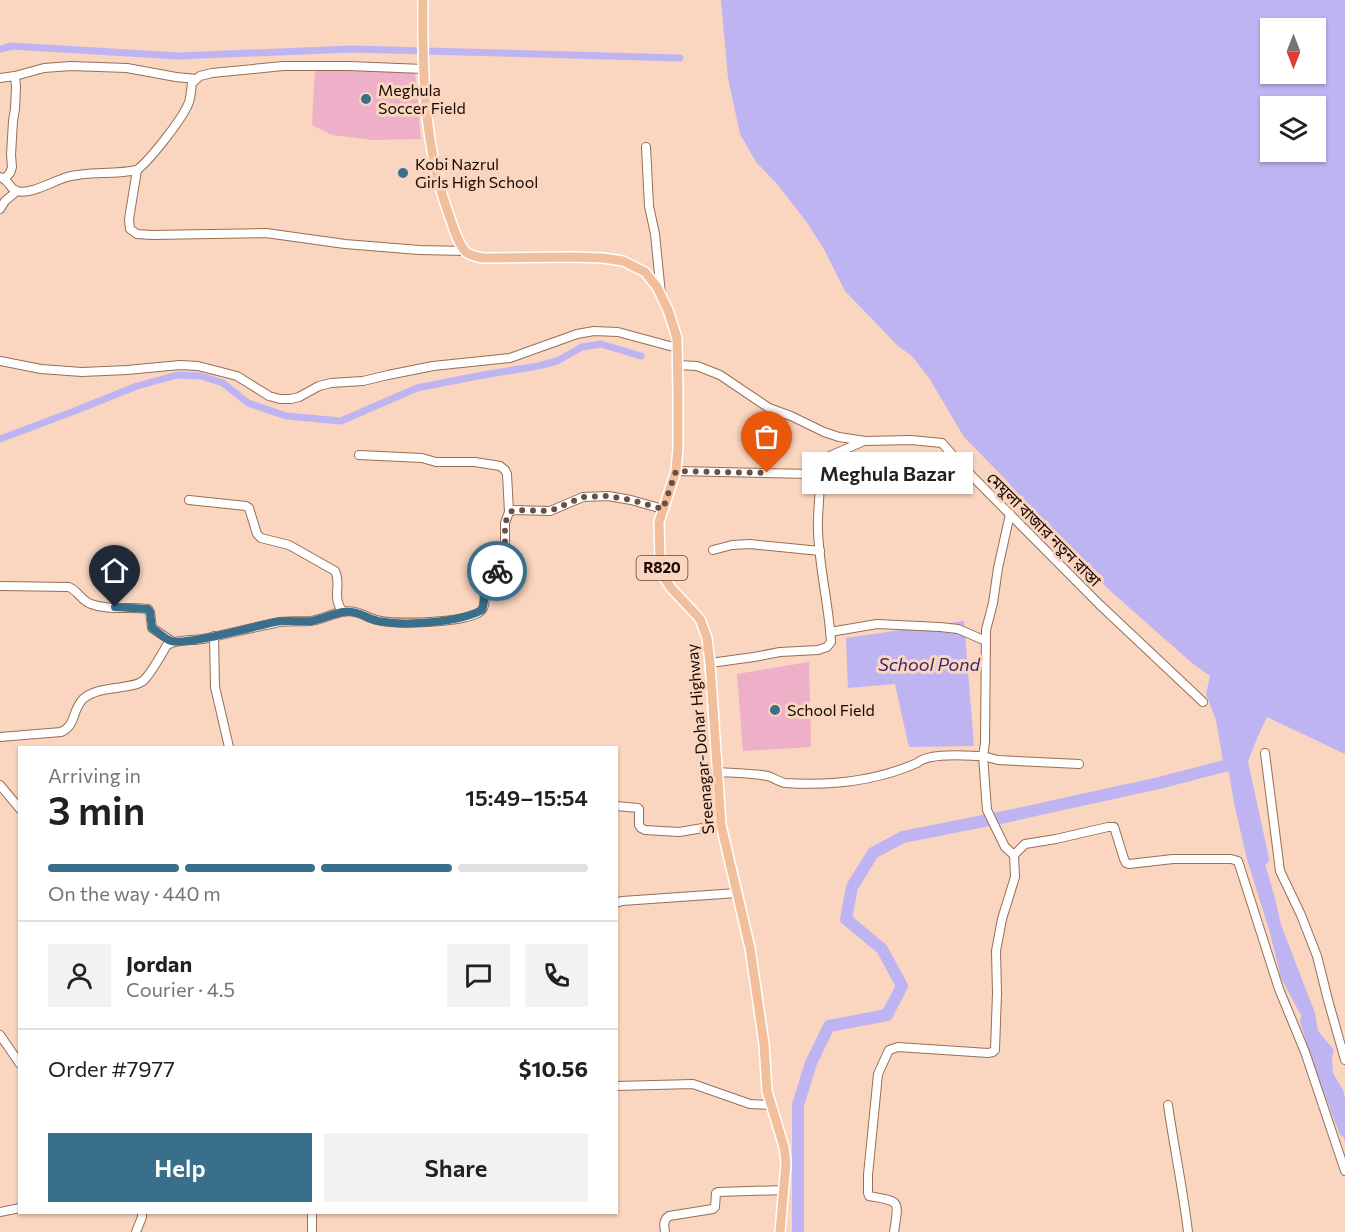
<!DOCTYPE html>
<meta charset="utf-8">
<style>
:root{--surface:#fff;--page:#f2f2f2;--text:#202124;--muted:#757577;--line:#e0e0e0;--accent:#396f8b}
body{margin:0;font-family:Commissioner,"Noto Sans Bengali",sans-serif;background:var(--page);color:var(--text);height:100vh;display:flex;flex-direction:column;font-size:22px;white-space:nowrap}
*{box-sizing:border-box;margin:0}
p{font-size:20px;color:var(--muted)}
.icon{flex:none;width:33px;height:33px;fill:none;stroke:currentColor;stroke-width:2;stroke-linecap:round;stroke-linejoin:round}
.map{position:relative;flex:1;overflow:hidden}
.details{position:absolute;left:18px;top:746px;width:600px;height:468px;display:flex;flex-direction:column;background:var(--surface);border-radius:0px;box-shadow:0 2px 4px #0004}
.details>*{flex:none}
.needle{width:39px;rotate:180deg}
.controls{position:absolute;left:1260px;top:18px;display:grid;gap:12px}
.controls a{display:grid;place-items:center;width:66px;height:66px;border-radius:0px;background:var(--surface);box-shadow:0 2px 4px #0004;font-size:30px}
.pin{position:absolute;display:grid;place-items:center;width:51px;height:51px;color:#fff;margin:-62px -26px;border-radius:50% 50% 50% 0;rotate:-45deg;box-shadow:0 0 6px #0007}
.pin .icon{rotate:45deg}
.courier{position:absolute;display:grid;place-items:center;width:60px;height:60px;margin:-30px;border:4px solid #396f8b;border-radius:50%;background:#fff;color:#222;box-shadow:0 2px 8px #0007}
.bubble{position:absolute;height:42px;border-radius:0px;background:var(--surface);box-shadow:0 2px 4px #0004;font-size:20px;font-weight:600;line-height:42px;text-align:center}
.head em{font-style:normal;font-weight:600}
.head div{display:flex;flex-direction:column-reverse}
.head{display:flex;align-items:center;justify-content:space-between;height:102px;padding:0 30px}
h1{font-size:39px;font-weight:600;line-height:45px}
.bar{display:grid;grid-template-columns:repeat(4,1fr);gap:9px 6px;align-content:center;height:72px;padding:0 30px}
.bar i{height:8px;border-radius:4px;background:var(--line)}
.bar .selected{background:var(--accent)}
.bar p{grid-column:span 4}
.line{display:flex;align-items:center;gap:15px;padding:0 30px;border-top:2px solid var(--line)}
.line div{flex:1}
.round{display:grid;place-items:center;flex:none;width:63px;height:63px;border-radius:0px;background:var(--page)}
.action{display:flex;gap:12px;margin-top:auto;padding:12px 30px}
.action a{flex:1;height:69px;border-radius:0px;background:var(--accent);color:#fff;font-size:24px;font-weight:600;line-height:69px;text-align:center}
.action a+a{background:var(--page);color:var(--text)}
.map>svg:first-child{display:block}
.green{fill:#eeb0c9}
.water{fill:#bfb4f2;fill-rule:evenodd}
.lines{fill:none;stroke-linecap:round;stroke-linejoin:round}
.canal{stroke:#bfb4f2;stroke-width:7}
.river{stroke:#bfb4f2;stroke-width:12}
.minor-casing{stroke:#986f55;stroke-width:10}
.major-casing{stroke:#fff;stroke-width:12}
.minor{stroke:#fff;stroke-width:8}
.major{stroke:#f2bf9d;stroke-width:9}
.done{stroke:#675044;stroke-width:6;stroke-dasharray:0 10.8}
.route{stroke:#396f8b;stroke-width:8}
.poi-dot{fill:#396f8b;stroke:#fad5bf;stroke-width:2}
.labels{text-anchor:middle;stroke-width:6;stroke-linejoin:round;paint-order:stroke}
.shield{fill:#fad5bf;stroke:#5c463b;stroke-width:1.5}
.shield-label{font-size:15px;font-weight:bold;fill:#180902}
.poi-label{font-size:16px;fill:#180902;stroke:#fad5bf;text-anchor:start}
.street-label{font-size:16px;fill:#180902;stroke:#fad5bf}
.water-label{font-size:18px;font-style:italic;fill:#3c276e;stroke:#fad5bf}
</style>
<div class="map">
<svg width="1345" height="1232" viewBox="0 0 1345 1232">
<rect width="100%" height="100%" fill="#fad5bf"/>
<g class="green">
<polygon points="315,68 415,72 421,139 373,140 332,135 312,125"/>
<polygon points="809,662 811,747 743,751 737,674"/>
</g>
<g class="water">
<path d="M721 0H1345V754L1267 717 1258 736 1244 772 1246 792 1253 814 1259 843 1275 898 1281 925 1315 1013 1318 1031 1334 1050 1332 1057 1333 1073 1343 1090 1345 1097V1143L1339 1116 1319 1063 1309 1030 1281 978 1270 933 1247 859 1234 803 1229 773 1223 761 1216 720 1206 694 1210 676 1192 663 1115 595 1049 535 1028 513 1009 483 964 437 929 378 912 356 898 346 845 291 825 251 808 224 778 185 756 162 740 134 728 78ZM1270 28H1316V74H1270ZM1270 106H1316V152H1270Z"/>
<polygon points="964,621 974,746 909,747 895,684 848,688 846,638"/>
</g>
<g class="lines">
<g class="canal">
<polyline points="0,49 12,46 178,56 352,49 680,58"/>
<polyline points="0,439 72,412 137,386 177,375 201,376 223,383 248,403 286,416 341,421 417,388 483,375 538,366 557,361 582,347 601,344 641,356"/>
</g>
<g class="river">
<polyline points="1242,756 1242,762 1263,859"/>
<polyline points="1306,1021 1319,1063 1345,1131"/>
<polyline points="798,1232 798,1105 811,1063 829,1026 887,1015 902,986 882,949 846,919 852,887 873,853 903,837 1009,816 1159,783 1240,762"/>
</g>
<defs>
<g id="minor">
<polyline points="0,78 15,76 44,68 71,66 127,68 176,77 196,79"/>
<polyline points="646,147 649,206 655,234 661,294"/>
<polyline points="137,170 129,219 130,229 137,234 152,235 266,233 345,244 419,250 465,251"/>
<path d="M0 177C10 180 9 189 17 191 31 195 53 181 67 177 89 171 114 175 137 170 150 160 184 117 189 102 191 96 191 89 192 83L200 76 212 73 283 66H349L423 69"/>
<polyline points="5,178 10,173 12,167 11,155 13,121 15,109 16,87 15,76"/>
<polyline points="0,209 5,201 17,191"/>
<polyline points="0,361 41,369 82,372 127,370 180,365 198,366 237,376 269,396 280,399 291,399 299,397 319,386 331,383 363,381 388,375 433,366 510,358 577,334 594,331 618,332 677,348"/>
<polyline points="678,365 697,366 720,375 769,408 791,416 824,432 839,437 865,441 911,440 942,443 963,467 1099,604 1203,702"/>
<polyline points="359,455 422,458 436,462 475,462 500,466 505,470 507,474 509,512"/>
<path d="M676 471 812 474 819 478C821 495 817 512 818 530 819 568 829 605 831 642L827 647 818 650 780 652 754 657 710 663"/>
<polyline points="819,478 819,465 823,459 864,441"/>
<path d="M189 500 246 506 249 508 257 534 261 538 289 545 335 571C342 585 331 597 343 612"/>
<polyline points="1010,514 998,568 993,603 986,630 985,743 983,756 998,760 1079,764"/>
<polyline points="713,550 732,545 750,544 820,551"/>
<path d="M0 586 69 587C78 591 82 601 91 604 109 611 128 606 148 609L150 612 152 628 173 642"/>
<polyline points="830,632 877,624 940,627 958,629 986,641"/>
<polyline points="214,636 215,687 229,747"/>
<path d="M0 737 61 732C76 726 72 710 83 699 100 684 132 691 144 680 152 672 161 655 167 645 178 639 191 641 203 639 227 634 251 628 275 623 286 620 299 622 311 621 322 619 332 614 342 612 357 609 365 617 377 620 395 625 467 623 481 611 488 604 482 588 486 580 490 572 500 570 505 561V523L509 512 514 510 550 511 583 497 608 496 631 500 663 509"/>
<polyline points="1265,753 1280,871 1301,915 1317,956 1328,1000 1345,1060"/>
<path d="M717 772C734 773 751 773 768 776 774 778 779 782 785 783 830 786 876 781 917 763 929 752 967 756 983 756L987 810 1005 847 1014 855"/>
<polyline points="0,785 20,809"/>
<polyline points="616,806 638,808 639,809 639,825 641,828 645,830 679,832 721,825"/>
<polyline points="616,903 622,901 737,893"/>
<polyline points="0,1035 20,1064"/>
<polyline points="616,1086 693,1084 750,1104 771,1105"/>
<path d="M1168 1105C1174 1147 1183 1189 1188 1232"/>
<polyline points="0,1212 20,1208"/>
<polyline points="136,1232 142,1217 142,1212"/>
<polyline points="312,1232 312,1212"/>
<path d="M665 1232C664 1226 663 1220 669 1216L713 1209 715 1207 716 1193 718 1192 784 1190"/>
<path d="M894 1232C899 1199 901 1202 869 1196L868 1193V1175L878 1074 889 1050 898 1047 988 1053 993 1052 995 1050 997 993 996 951 1002 919 1015 877 1014 855 1025 844 1056 839 1108 827H1114L1115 830 1124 859 1126 863 1129 864 1173 859H1231L1238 861 1279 989 1305 1052 1345 1171"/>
</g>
<path id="major" d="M423 0C422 74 424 148 450 218 454 229 458 244 466 252 471 256 477 257 483 258L572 257 603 258 623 261 645 272 657 287 668 310 677 338 678 395V448L676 471 659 522 660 561 663 576 671 588 700 619 707 638 710 663 721 825 750 948 764 1044 767 1091 784 1147 786 1163 780 1232"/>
</defs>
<use href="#minor" class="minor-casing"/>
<use href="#major" class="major-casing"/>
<use href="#minor" class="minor"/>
<use href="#major" class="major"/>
</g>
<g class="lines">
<polyline class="done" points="497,571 502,566 505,561 505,523 510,512 514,510 550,511 583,497 608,496 631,500 663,509 676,471 767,473"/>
<path class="route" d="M115 607 148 609 150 612 152 628C158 632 165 639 171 641 186 646 256 626 275 622 287 620 300 622 312 621 322 619 332 614 343 612 358 610 365 618 378 621 404 626 458 623 482 610 489 592 476 585 497 571"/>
</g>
<g class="poi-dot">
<circle cx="366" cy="99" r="6"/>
<circle cx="403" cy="173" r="6"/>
<circle cx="775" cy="710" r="6"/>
</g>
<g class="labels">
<rect class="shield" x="636.5" y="556" width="51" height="24" rx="4.5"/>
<g class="shield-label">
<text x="662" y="573">R820</text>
</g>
<g class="poi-label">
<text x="378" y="96">Meghula<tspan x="378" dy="18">Soccer Field</tspan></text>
<text x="415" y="170">Kobi Nazrul<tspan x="415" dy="18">Girls High School</tspan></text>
<text x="787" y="716">School Field</text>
</g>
<g class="street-label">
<text transform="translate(1044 529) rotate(45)" y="6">মেঘুলা বাজার নতুন রাস্তা</text>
<text transform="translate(700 739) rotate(-95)" y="6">Sreenagar-Dohar Highway</text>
</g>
<g class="water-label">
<text x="929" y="671">School Pond</text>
</g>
</g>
</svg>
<div class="controls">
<a><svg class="needle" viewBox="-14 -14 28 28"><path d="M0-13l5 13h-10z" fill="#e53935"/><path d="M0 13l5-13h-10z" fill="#757577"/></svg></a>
<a><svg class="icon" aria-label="layers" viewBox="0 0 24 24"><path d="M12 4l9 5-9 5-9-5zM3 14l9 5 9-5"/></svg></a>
</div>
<div class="pin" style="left:767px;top:473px;background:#ea580c"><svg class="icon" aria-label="bag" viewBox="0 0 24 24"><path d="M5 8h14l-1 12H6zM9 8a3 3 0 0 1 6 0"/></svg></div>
<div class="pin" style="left:115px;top:607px;background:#1f2937"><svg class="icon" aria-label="home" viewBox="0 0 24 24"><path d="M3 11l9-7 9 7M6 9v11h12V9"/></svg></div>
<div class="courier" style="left:497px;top:571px"><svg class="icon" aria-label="bike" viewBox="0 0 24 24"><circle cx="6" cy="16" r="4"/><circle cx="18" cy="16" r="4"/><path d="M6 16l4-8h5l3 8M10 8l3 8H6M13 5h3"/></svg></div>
<div class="bubble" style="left:802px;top:452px;width:171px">Meghula Bazar</div>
<section class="details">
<div class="head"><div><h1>3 min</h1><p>Arriving in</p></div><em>15:49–15:54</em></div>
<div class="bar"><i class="selected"></i><i class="selected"></i><i class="selected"></i><i></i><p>On the way · 440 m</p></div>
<div class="line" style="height:108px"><a class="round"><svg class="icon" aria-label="person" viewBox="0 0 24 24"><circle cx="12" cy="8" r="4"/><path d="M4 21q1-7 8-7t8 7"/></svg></a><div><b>Jordan</b><p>Courier · 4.5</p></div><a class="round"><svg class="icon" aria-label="chat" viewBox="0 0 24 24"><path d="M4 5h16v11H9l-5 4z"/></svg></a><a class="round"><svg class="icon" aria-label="phone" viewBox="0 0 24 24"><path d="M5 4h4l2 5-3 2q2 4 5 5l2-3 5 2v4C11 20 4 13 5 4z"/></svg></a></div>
<div class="line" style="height:78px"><div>Order #7977</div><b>$10.56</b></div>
<div class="action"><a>Help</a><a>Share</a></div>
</section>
</div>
